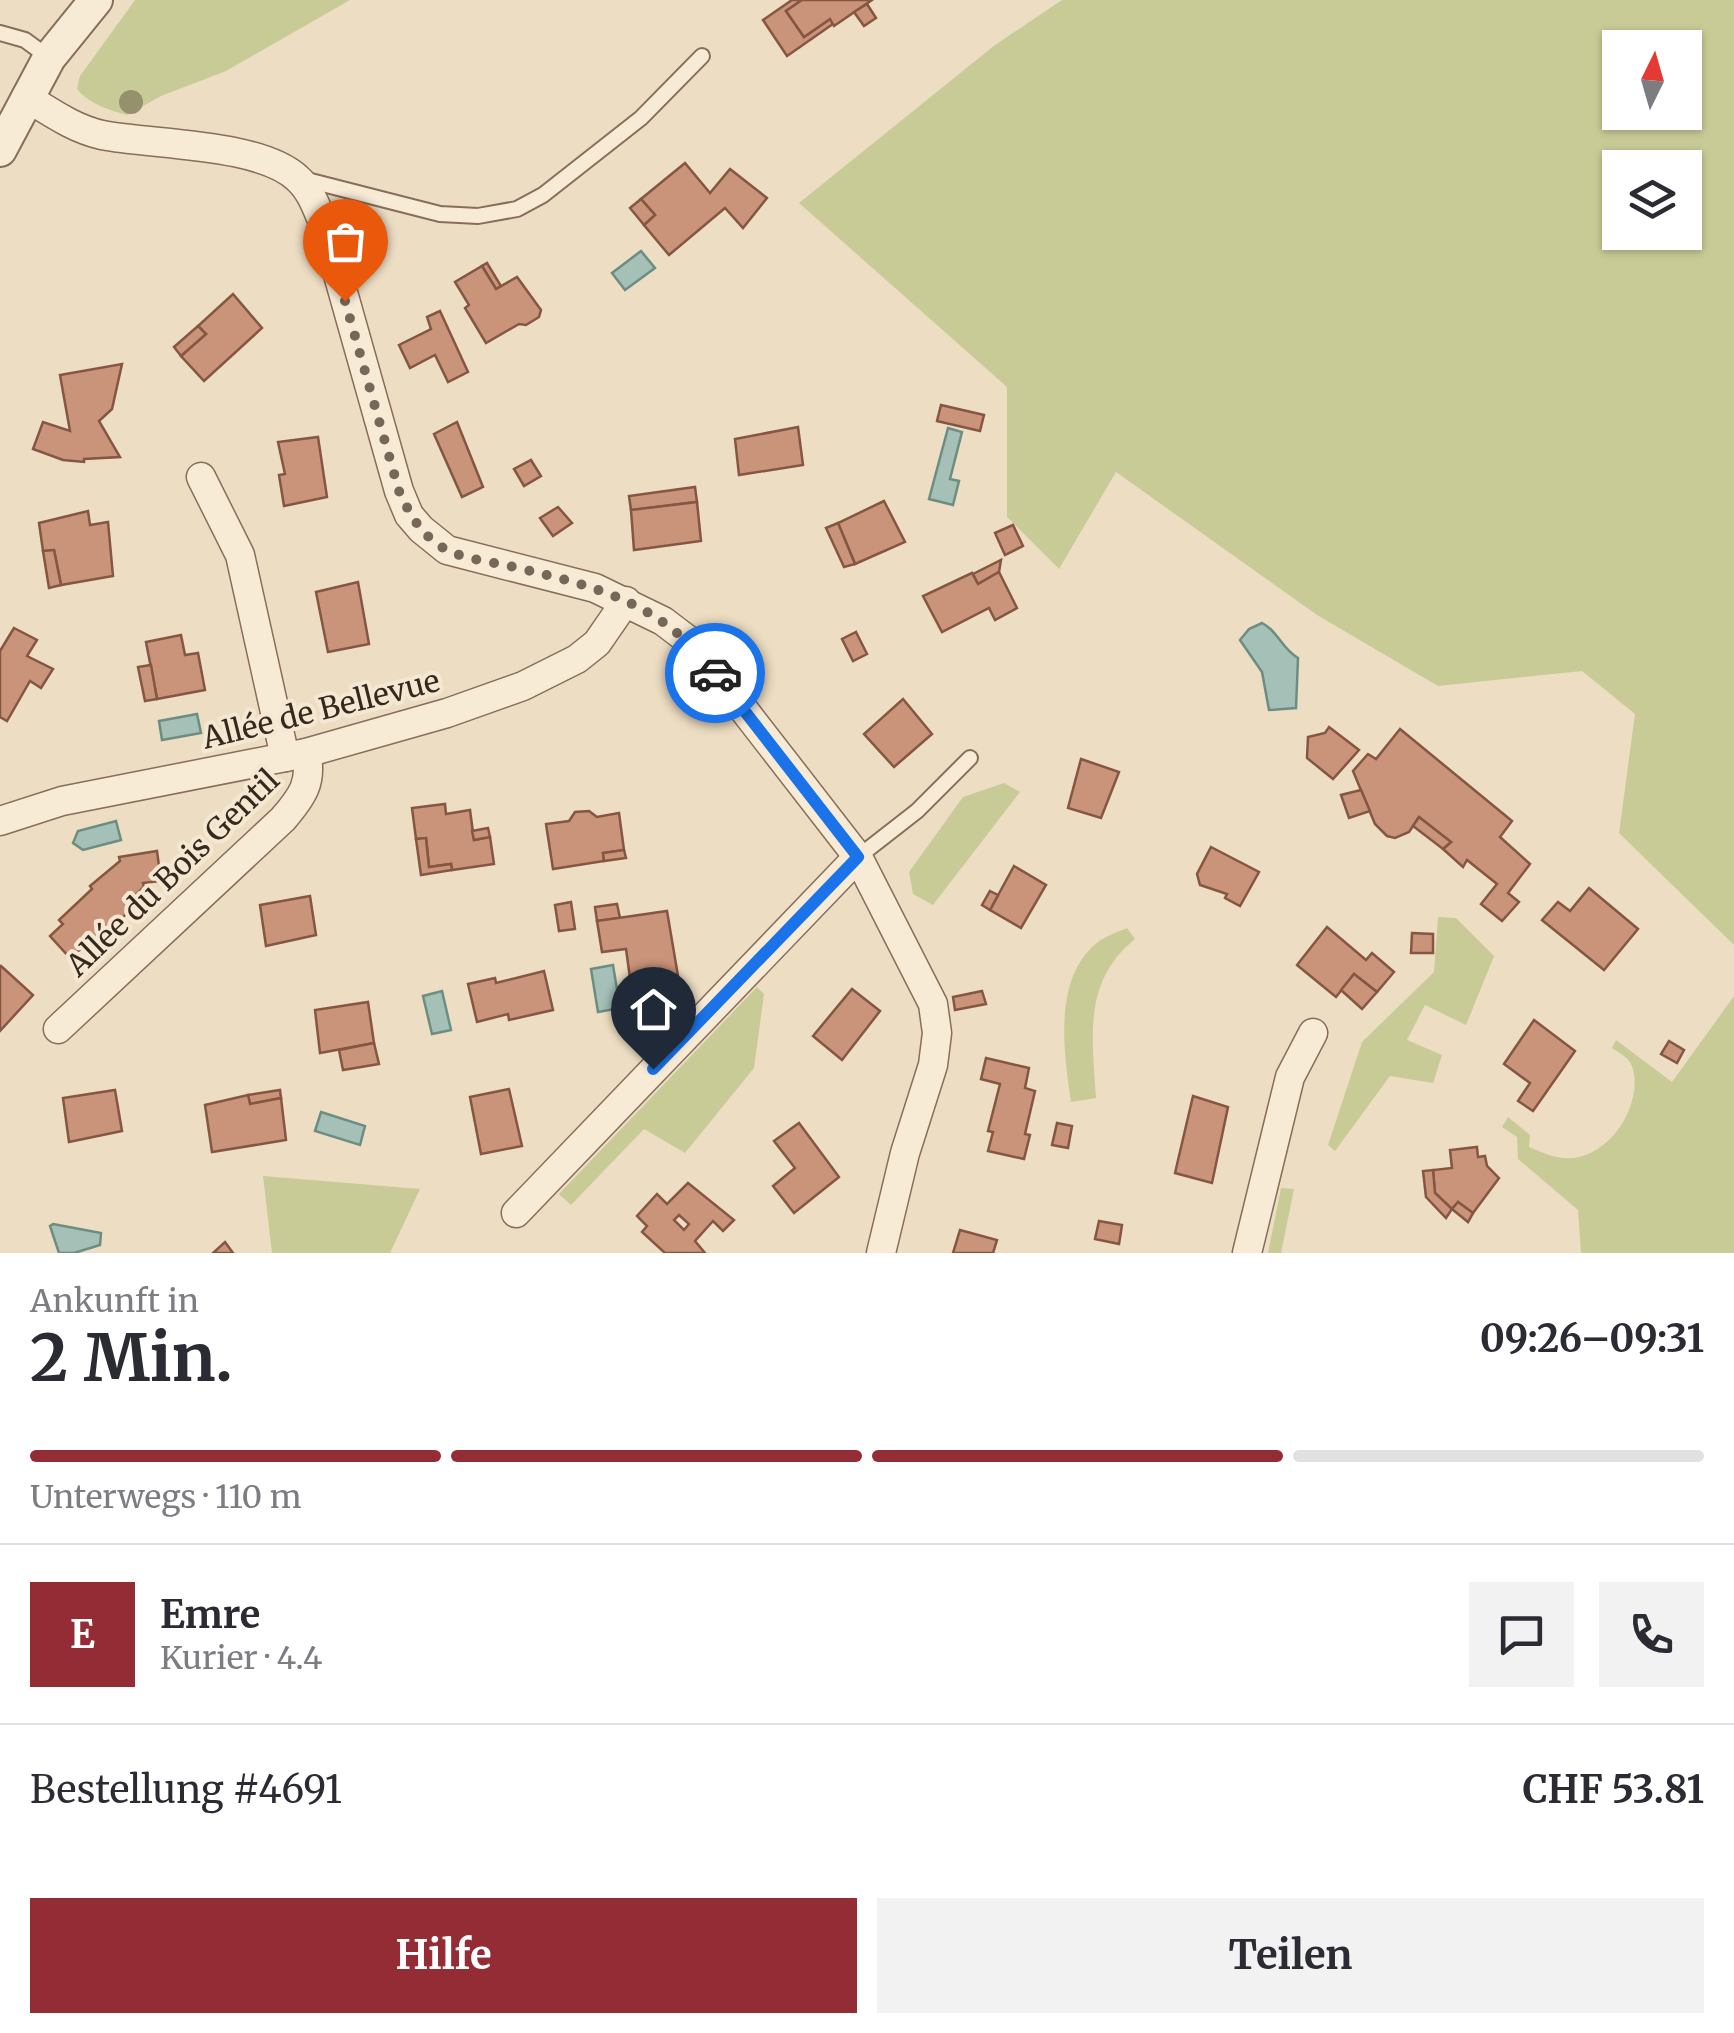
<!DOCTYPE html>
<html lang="de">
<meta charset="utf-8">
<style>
:root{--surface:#fff;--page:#f2f2f3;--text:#2b2b33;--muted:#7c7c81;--line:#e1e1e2;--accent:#942c35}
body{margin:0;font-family:Merriweather,serif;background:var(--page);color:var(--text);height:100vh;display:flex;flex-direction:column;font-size:38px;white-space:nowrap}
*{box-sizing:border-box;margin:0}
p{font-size:32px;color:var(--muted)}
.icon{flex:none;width:55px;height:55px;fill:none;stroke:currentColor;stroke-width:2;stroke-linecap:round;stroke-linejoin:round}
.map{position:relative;height:1253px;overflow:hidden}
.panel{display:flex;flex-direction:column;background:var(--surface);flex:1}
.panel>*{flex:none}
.needle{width:65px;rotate:5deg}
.fabs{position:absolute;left:1602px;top:30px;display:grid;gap:20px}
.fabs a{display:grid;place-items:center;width:100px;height:100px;border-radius:0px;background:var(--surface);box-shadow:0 2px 8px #0004;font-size:50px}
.pin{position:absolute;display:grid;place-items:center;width:85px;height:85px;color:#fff;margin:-102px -42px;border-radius:50% 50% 50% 0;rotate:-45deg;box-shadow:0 0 10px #0007}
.pin .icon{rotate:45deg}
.courier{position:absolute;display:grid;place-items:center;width:100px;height:100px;margin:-50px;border:8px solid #1a73e8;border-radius:50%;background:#fff;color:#222;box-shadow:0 2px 12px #0007}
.overview em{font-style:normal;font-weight:700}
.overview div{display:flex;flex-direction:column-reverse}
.overview{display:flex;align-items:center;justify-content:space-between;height:170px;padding:0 30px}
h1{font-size:65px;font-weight:700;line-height:75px}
.bar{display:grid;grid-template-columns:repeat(4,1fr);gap:15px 10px;align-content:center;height:120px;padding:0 30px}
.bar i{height:12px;border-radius:8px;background:var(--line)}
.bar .current{background:var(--accent)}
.bar p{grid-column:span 4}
.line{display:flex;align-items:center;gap:25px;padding:0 30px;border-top:2px solid var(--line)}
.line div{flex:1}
.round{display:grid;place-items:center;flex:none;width:105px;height:105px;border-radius:0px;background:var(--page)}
.button{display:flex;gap:20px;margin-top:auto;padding:20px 30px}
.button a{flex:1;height:115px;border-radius:0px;background:var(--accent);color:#fff;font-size:40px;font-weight:700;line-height:115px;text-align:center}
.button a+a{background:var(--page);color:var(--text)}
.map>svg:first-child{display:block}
.green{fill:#c9cb97;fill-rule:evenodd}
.water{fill:#a5c0b6;stroke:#6c8e82;stroke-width:2.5}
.building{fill:#ca947a;stroke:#855641;stroke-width:2.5;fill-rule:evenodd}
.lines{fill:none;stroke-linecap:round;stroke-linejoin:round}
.service-casing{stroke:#876e5a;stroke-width:18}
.minor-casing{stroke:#876e5a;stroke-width:31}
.tertiary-casing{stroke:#876e5a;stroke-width:36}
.service{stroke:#f8ebd6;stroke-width:14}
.minor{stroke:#f8ebd6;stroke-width:28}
.tertiary{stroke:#f8ebd6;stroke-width:32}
.tree{fill:#94916c}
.done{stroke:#776758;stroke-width:10;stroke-dasharray:0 18}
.route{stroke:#1a73e8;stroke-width:12}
.labels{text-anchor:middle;stroke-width:8;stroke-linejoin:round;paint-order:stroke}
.street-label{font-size:30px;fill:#37281e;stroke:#f4e8d2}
</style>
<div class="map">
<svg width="1734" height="1253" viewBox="0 0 1734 1253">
<rect width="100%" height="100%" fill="#edddc3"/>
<g class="green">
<path d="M135 0H350L226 71 161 96 127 115C109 110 89 104 77 89L80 76Z"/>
<path d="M1062 0H1734V945L1619 833 1635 714 1582 671 1438 686 1317 615 1116 472 1059 569 1007 517V387L799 203 995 45ZM1620 48H1685V112H1620ZM1620 168H1685V232H1620Z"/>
<polygon points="1004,783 1020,792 933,905 913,894 909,872 963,797"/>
<polygon points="1438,917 1456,918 1494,956 1466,1025 1425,1005 1407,1040 1442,1055 1433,1083 1390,1076 1335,1151 1328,1145 1362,1042 1434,972"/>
<path d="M1127 928 1135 939C1083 981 1092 1036 1096 1098L1071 1102C1064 1053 1052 978 1098 942 1106 936 1118 932 1127 928Z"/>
<polygon points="757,987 764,994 754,1068 685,1153 644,1129 571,1205 559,1194"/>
<path d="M1734 996V1253H1581L1578 1210 1518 1159 1517 1137 1502 1127 1508 1117 1530 1135 1529 1147C1544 1153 1558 1160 1574 1158 1612 1153 1642 1105 1633 1069 1631 1059 1620 1053 1612 1048L1616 1040 1672 1082Z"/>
<polygon points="263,1176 420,1189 390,1253 272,1253"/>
<polygon points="1281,1188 1294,1189 1281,1253 1268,1253"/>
</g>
<g class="water">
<polygon points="641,251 655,268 625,290 612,273"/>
<polygon points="948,428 962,432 950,479 959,481 953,505 929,499"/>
<path d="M1262 623C1278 631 1282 649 1298 658L1296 708 1269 710 1262 672 1240 640 1249 629Z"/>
<polygon points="197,714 201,733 162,740 159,721"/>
<polygon points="116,821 121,840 83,850 73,843 78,831"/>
<polygon points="613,965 620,1008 598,1012 591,969"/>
<polygon points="442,991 451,1030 432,1034 423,996"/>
<polygon points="321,1112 365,1126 360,1145 315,1131"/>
<polygon points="53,1224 101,1233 100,1245 74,1253 59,1253 50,1226"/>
</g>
<g class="building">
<polygon points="792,0 802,0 786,11 804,37 830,19 833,24 787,56 763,20"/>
<polygon points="802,0 872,0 834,26 830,19 804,37 786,11"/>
<polygon points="867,4 876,18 864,26 854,12"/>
<polygon points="685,163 710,193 730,169 767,198 743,228 725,208 669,255 644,225 655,215 641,199"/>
<polygon points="641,199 655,215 644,225 630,208"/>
<polygon points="487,263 501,286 496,289 482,266"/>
<polygon points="482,266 496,289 517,277 541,310 539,317 526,325 519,324 486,343 465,308 469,305 455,282"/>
<polygon points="233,294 262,328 204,381 181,356 206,334 198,326"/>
<polygon points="440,311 468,372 448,382 435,355 410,368 399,345 431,329 427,317"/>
<polygon points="198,326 206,334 181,356 174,347"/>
<polygon points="122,364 112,409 99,421 120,457 84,459 84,462 63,460 33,449 43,422 70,431 60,375"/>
<polygon points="941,405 984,415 980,431 937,421"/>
<polygon points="457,422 483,487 462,497 434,434"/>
<polygon points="798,427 803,465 739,475 735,439"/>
<polygon points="318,437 327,497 284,506 279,475 285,474 278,442"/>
<polygon points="531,460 541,476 524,486 514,469"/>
<polygon points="695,487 697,502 631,510 629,496"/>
<polygon points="884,501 905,542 855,564 838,523"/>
<polygon points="697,502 701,541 634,550 631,510"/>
<polygon points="558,507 572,523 553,536 540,518"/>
<polygon points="88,511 90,525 108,522 113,576 61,585 54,550 43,551 39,523"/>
<polygon points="838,523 855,564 844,567 826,528"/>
<polygon points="1013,525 1023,546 1005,555 995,533"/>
<polygon points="54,550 61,585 49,588 43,551"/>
<polygon points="1001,560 999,572 978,584 973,574"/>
<polygon points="999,572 1017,608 995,620 989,608 942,632 923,596 972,573 978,584"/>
<polygon points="358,582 369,644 328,652 316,592"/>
<polygon points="14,628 37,640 27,656 53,669 41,688 30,681 7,721 0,717 0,651"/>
<polygon points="856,632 867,654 853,661 842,639"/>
<polygon points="181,635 185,655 198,653 205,690 157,699 146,642"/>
<polygon points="151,665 157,699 145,701 138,667"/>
<polygon points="903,699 932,734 894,767 864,734"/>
<polygon points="1329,727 1359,750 1333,779 1307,758 1308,737 1325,733"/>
<polygon points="1400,729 1512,821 1500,837 1530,864 1508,893 1519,902 1502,921 1481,904 1497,884 1467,860 1463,867 1443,849 1451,842 1419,817 1409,832 1395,838 1387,836 1375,824 1353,771 1368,754 1376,759"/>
<polygon points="1081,759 1119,772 1101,818 1068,808"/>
<polygon points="1361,790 1370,811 1349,818 1341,795"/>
<polygon points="445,804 446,814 470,810 474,840 490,837 494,864 452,870 451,864 429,867 426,838 416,839 412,808"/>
<polygon points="589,811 597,817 619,813 624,850 603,853 604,861 553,869 546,824 569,821 575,812"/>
<polygon points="1419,817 1451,842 1443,849 1413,826"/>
<polygon points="488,828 490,837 474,840 472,831"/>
<polygon points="426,838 429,867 451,864 452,870 421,875 416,839"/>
<polygon points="1211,847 1259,872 1240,906 1225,898 1227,894 1200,885 1197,874"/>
<polygon points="624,850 626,858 604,861 603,853"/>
<polygon points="157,851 161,881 143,883 144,887 131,899 136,905 87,951 83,947 70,958 50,936 63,924 59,920 92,889 90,886 120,861 119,857"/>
<polygon points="1014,866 1046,885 1021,928 990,910"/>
<polygon points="1589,888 1638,929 1604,970 1542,920 1558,902 1570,911"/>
<polygon points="990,891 998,895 990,910 982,905"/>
<polygon points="310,896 316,935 266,946 260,905"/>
<polygon points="571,902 575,929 559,931 555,905"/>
<polygon points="617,904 620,918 597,921 595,907"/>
<polygon points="667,911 678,976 631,985 626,949 602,952 597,921"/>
<polygon points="1327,927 1366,960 1372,953 1394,972 1377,992 1354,974 1336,997 1297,965"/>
<polygon points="1412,933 1433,934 1433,953 1411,953"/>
<polygon points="1,966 33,995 0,1031 0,967"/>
<polygon points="544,971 553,1010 509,1020 508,1014 477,1022 468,984 495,978 496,983"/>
<polygon points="1354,974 1377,992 1362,1009 1341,990"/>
<polygon points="852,989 880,1011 842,1060 813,1036"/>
<polygon points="982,991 986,1004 955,1010 953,997"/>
<polygon points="368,1002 374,1043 320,1053 315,1010"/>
<polygon points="1534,1020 1575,1051 1533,1111 1518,1101 1530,1083 1504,1064"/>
<polygon points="1669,1041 1684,1050 1677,1063 1661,1054"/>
<polygon points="374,1043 379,1064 343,1070 339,1050"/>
<polygon points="986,1058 1029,1068 1025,1088 1035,1091 1025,1134 1030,1135 1024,1159 988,1151 993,1132 988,1131 1000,1084 981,1079"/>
<polygon points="509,1089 522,1146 481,1154 470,1097"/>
<polygon points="115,1090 122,1131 69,1142 63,1098"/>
<polygon points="280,1090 281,1098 250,1104 248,1095"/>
<polygon points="248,1095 250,1104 281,1098 286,1140 212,1152 205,1105"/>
<polygon points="1193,1096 1228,1107 1212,1183 1175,1173"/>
<polygon points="799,1123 839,1177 794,1213 773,1186 795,1168 774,1141"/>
<polygon points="1057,1123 1072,1126 1068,1148 1052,1145"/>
<polygon points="1477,1147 1478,1157 1485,1156 1487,1166 1499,1178 1473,1213 1458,1202 1452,1209 1435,1193 1433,1170 1452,1168 1450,1150"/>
<polygon points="1433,1170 1435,1193 1452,1209 1446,1218 1426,1197 1423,1171"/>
<path d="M688 1183 734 1220 723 1231 713 1221 695 1241 705 1253H665L642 1232 647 1226 637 1216 657 1194 667 1204ZM679 1215 689 1224 684 1230 674 1220Z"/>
<polygon points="1458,1202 1473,1213 1468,1222 1452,1209"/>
<polygon points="1099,1221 1122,1225 1119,1244 1095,1239"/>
<polygon points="960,1230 997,1240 993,1253 953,1253"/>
<polygon points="225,1242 233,1253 213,1253"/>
</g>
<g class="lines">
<defs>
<g id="service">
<polyline points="0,33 25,40 48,57"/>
<polyline points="303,179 440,214 478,216 517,209 543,195 641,118 702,56"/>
<polyline points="858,857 917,811 970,758"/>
</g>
<g id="minor">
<path d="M26 97C49 111 74 129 102 135 153 145 259 143 297 178 311 190 317 209 324 225L399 491 409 515 421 529 447 550 595 588 663 621 692 643 858 857 933 1004 937 1033 933 1065 905 1153 881 1253"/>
<polyline points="201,477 240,555 285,757"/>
<polyline points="0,821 62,801 306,753 447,713 523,686 577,659 597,643 626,601"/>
<path d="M58 1029 283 819C302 797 313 782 306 753"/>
<polyline points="516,1213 858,857"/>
<polyline points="1247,1253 1290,1077 1313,1033"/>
</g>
<polyline id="tertiary" points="0,150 49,58 96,0"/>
</defs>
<use href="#service" class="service-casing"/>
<use href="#minor" class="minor-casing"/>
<use href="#tertiary" class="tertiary-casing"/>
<use href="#service" class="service"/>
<use href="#minor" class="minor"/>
<use href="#tertiary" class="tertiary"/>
</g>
<circle class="tree" cx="131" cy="102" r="12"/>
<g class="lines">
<path class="done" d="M345 301 399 491C410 515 422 537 447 550 467 560 493 562 514 567 597 587 661 602 715 673"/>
<polyline class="route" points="653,1069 858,857 715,673"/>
</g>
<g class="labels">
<g class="street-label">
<text transform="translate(321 710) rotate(-14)" y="10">Allée de Bellevue</text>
<text transform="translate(173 873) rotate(-44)" y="10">Allée du Bois Gentil</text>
</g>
</g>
</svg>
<div class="fabs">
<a><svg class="needle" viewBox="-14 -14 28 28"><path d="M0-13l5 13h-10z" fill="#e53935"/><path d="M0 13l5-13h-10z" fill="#7c7c81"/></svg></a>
<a><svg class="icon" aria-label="layers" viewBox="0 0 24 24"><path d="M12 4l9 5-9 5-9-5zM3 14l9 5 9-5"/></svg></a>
</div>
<div class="pin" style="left:345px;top:301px;background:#ea580c"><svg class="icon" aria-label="bag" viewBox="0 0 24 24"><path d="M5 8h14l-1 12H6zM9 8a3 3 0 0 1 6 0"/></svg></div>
<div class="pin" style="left:653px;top:1069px;background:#1f2937"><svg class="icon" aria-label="home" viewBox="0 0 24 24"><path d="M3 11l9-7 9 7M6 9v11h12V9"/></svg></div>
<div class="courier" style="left:715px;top:673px"><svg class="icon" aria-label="car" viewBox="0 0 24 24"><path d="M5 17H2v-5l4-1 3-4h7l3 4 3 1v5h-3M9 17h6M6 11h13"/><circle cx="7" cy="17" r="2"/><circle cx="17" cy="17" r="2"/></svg></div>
</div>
<section class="panel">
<div class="overview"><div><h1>2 Min.</h1><p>Ankunft in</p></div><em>09:26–09:31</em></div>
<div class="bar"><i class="current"></i><i class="current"></i><i class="current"></i><i></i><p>Unterwegs · 110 m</p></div>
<div class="line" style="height:180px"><b class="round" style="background:var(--accent);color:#fff">E</b><div><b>Emre</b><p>Kurier · 4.4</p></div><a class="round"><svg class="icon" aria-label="chat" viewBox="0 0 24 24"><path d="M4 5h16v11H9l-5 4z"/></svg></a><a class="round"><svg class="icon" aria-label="phone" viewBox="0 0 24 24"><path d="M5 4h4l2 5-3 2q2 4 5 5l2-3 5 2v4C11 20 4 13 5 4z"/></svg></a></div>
<div class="line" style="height:130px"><div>Bestellung #4691</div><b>CHF 53.81</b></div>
<div class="button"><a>Hilfe</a><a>Teilen</a></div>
</section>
